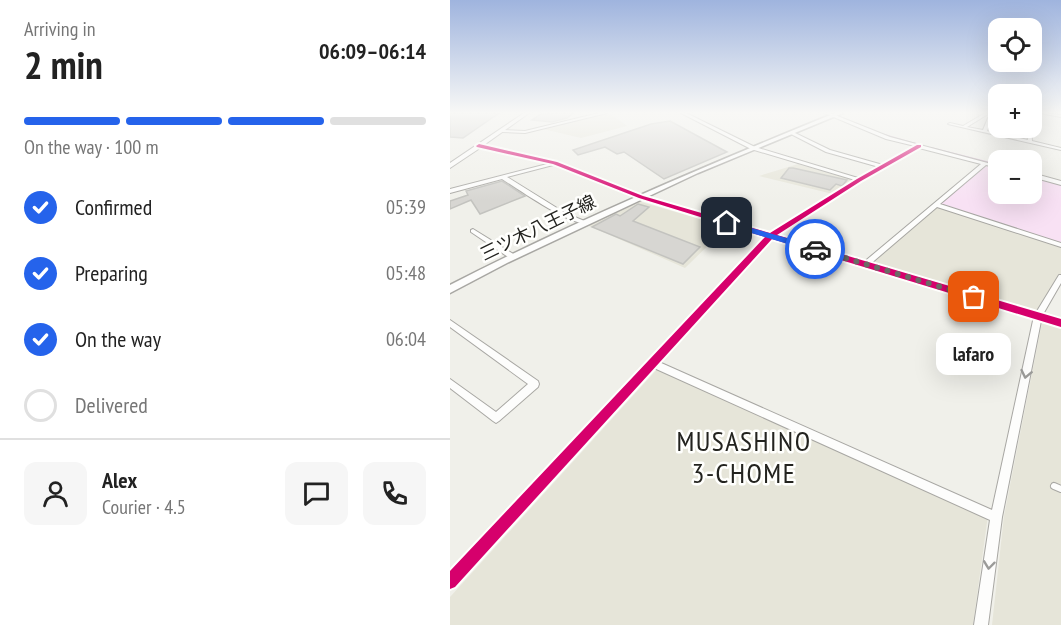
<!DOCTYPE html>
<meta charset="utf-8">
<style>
:root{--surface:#fff;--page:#f6f6f6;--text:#222;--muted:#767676;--line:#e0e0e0;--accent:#2563eb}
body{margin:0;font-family:"PT Sans Narrow","Noto Sans JP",sans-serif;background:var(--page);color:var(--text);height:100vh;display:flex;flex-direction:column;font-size:22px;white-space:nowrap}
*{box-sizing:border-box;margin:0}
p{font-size:20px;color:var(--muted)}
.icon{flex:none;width:33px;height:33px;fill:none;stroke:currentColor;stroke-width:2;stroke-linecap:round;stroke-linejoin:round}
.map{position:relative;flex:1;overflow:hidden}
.details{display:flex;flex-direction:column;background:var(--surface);width:450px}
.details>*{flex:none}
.tools{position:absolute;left:538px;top:18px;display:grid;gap:12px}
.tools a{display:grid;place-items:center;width:54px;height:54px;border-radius:12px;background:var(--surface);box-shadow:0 6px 24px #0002;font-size:30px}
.pin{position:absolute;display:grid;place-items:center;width:51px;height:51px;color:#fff;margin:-26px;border-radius:12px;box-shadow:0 3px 9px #0006}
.courier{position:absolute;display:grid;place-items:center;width:60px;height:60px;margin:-30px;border:4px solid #2563eb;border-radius:50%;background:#fff;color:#222;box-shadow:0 2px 8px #0007}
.bubble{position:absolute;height:42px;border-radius:12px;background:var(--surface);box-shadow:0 6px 24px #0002;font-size:20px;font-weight:600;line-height:42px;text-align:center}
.headline em{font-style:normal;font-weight:600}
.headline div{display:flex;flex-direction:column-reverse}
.headline{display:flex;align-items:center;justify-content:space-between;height:102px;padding:0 24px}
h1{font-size:39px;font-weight:600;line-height:45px}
.bar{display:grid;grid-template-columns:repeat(4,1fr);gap:9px 6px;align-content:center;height:72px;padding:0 24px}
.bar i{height:8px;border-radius:4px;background:var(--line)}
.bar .current{background:var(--accent)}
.bar p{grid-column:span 4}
.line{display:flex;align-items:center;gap:15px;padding:0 24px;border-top:2px solid var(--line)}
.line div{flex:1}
.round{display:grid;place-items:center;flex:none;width:63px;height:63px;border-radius:12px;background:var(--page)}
ol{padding:0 24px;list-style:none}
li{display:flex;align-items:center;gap:18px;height:66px}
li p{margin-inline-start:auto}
li .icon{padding:6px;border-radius:50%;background:var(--accent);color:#fff;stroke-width:4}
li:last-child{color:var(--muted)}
li i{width:33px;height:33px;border:3px solid var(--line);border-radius:50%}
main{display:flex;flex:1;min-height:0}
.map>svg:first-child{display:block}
.built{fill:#e6e5d9}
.green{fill:#f8e1f4}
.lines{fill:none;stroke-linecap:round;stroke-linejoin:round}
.stream{stroke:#d1b4ce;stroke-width:1.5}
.building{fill:#d7d6d2;stroke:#c3c3bf;stroke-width:1.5}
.service-casing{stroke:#a8a7a3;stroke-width:8}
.minor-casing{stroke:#a8a7a3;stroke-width:2}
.tertiary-casing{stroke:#a8a7a3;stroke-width:2}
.secondary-casing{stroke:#a8a7a3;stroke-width:3}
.service{stroke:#fdfdfc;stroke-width:6}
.minor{fill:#fdfdfc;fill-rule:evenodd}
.tertiary{fill:#fdfdfc;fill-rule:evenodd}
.secondary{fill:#fdfdfc;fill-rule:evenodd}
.cycleway-casing{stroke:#fffffd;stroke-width:4}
.cycleway{fill:#d6006c;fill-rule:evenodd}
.oneway{stroke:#9b9b99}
.route{fill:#2563eb}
.done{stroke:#6b6b66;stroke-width:6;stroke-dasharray:0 10.8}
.labels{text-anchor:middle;stroke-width:5;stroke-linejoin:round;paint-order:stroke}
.far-street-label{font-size:18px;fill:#23231f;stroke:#fffffd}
.near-neighbourhood-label{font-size:28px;letter-spacing:1.5px;fill:#23231f;stroke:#fffffd}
</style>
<main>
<section class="details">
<div class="headline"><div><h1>2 min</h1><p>Arriving in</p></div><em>06:09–06:14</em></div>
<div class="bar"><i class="current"></i><i class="current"></i><i class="current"></i><i></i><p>On the way · 100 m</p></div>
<ol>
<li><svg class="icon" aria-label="check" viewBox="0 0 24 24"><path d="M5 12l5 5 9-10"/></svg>Confirmed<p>05:39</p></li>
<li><svg class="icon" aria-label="check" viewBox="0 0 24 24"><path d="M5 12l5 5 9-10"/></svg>Preparing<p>05:48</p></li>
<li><svg class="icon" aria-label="check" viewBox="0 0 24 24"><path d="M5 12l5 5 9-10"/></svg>On the way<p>06:04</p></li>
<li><i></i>Delivered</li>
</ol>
<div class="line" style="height:108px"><a class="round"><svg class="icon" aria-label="person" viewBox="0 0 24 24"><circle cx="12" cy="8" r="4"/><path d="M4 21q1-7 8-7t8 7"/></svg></a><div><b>Alex</b><p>Courier · 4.5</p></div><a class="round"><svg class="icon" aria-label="chat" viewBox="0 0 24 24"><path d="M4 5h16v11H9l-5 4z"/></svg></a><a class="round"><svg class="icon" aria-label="phone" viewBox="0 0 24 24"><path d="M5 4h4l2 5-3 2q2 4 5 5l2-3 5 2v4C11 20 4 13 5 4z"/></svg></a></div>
</section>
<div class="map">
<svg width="611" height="625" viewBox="0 0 611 625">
<rect width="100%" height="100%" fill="#f0f0ea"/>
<g class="built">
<polygon points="159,113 177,126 131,138 93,129"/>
<polygon points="348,164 403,180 383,194 309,176"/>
<polygon points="188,201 277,227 235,268 137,225"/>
<polygon points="486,205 611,245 611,277 588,316 416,264"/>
<polygon points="592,322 611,328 611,625 542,625 554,516"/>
<polygon points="210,366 538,515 523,625 0,625 0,597"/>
</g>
<polygon class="green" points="536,166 549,170 549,194 582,194 582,178 611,185 611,243 490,204"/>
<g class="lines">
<g class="stream">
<polyline points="432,134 470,145"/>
<polyline points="482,148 549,165"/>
</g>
</g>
<g class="building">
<polygon points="0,113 49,113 13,138 0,137"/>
<polygon points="112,113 123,113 117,118 102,122 82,120 91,114"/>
<polygon points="220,121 277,152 214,179 174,152 167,154 155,147 128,155 123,150 201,124"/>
<polygon points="543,122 549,123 549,128 574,128 572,136 540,129"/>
<polygon points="339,168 343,168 397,180 392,186 386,184 380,190 331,178"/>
<polygon points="52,181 75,196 30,214 21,200 0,209 0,201 18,195 16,191"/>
<polygon points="188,204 199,207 183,221 250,247 233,264 142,227 166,214 170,216"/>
</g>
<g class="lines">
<defs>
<polyline id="service" points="604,486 611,489"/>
<g id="minor">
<polygon points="149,113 157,113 75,133 52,132 50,131 52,130 75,131"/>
<polygon points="231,113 236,113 305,147 408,178 429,167 376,152 339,133 343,132 380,150 433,165 465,146 436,139 374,113 380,113 440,137 549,166 549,168 536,165 490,204 611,243 611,247 487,207 418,266 414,266 413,264 414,262 531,164 469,148 411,181 322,237 209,362 542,510 584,316 609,275 611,275 611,283 592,316 552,517 538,625 524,625 540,520 204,368 4,586 0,588 0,573 318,235 405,180 301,149"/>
<polygon points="535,113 538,114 517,127 533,130 538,118 549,119 549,121 541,120 537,131 578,140 577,128 581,128 582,141 611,148 611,150 498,124 500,123 513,126"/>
<polygon points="593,113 611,115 611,117 595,114"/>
<path d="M105 162 107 163V164L57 177 115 213 137 222V224C116 223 71 191 52 179L0 193V189Z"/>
<polygon points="582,173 611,181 611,185 582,177"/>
<polygon points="23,229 65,255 66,257 65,259 61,259 21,232 21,230"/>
<polygon points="0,320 88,381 89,384 88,387 49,421 46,423 43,421 0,388 0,379 46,412 78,384 0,327"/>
</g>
<polygon id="tertiary" points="74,113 79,113 34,145 107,162 193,196 611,319 611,327 189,198 103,164 30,148 0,168 0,163"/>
<path id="secondary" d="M385 113H393L248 173 57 263 0 293V285C125 221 255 166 385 113Z"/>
</defs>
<use href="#service" class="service-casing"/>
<use href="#minor" class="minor-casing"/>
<use href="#tertiary" class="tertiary-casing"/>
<use href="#secondary" class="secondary-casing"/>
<use href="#service" class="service"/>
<use href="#minor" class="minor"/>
<use href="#tertiary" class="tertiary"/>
<use href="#secondary" class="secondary"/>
<defs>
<polygon id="cycleway" points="29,144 107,162 193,196 320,233 407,179 467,145 471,145 471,147 411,181 327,235 611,319 611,327 322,239 5,587 0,589 0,571 315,237 189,198 103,164 27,147 26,146"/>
</defs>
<use href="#cycleway" class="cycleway-casing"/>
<use href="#cycleway" class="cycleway"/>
</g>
<defs><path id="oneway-chevron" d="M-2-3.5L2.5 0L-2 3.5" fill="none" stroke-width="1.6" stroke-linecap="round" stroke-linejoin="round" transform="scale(1.5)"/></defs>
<g class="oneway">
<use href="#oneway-chevron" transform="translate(576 374) rotate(102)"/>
<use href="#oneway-chevron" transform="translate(539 565) rotate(97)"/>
</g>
<linearGradient id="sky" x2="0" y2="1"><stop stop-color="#9fb4de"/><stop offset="0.56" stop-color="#f8f8f6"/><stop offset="1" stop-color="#f8f8f6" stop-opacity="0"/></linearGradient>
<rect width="611" height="201" fill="url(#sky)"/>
<polygon class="route" points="277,221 368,247 369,249 365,252 274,225 274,222"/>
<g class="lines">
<polyline class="done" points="365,249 524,297"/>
</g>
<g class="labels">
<g class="far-street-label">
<text transform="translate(88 228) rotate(-26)" y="6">三ツ木八王子線</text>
</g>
<g class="near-neighbourhood-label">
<text x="294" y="451">MUSASHINO<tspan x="294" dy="32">3-CHOME</tspan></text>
</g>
</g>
</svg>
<div class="tools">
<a><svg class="icon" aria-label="locate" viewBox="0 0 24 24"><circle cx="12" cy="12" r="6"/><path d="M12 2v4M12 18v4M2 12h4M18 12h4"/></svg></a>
<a>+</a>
<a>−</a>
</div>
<div class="pin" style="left:524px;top:297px;background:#ea580c"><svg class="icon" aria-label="bag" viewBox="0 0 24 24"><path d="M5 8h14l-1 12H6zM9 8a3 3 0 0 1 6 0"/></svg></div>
<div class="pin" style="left:277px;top:223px;background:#1f2937"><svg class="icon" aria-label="home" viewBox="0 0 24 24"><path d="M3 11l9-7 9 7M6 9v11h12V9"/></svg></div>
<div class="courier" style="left:365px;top:249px"><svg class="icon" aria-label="car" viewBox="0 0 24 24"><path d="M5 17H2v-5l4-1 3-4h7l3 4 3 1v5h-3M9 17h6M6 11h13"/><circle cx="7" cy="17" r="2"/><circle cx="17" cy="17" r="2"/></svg></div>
<div class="bubble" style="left:486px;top:333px;width:75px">lafaro</div>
</div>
</main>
